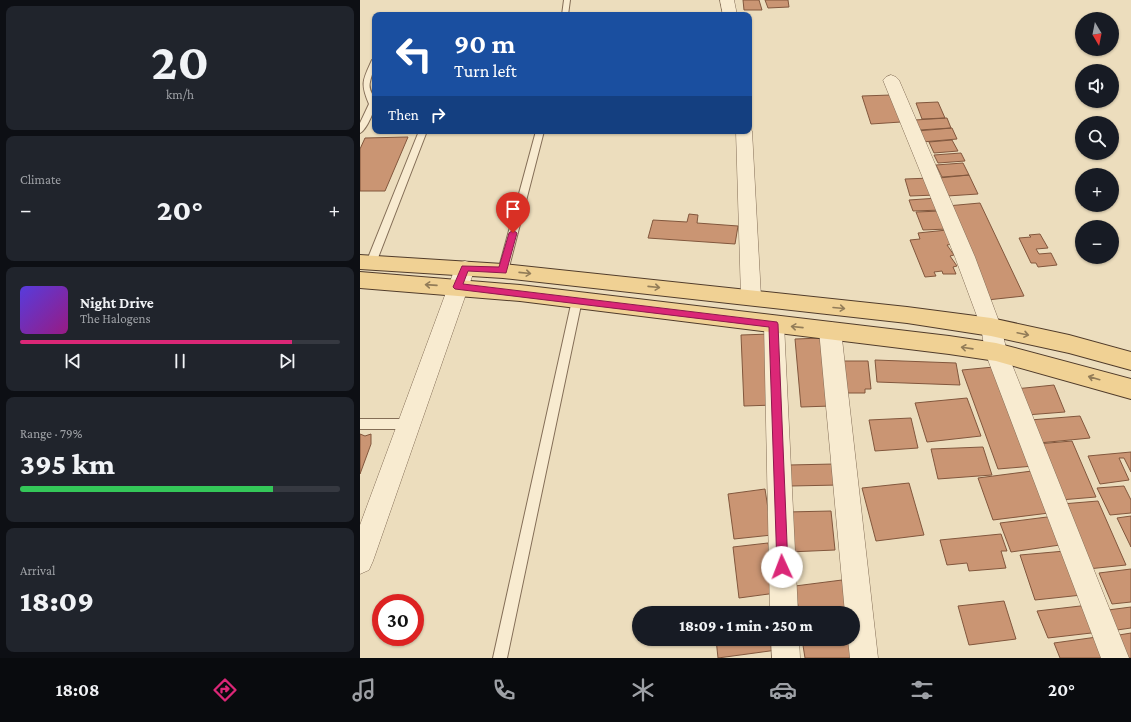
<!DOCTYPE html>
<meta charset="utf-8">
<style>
body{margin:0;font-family:"Crimson Pro",serif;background:#20242c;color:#f1f3f6;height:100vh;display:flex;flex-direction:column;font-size:15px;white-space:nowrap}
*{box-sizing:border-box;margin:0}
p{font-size:13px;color:#9ea1a6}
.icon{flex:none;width:22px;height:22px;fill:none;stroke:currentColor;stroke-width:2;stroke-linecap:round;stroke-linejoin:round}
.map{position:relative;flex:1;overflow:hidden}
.drawer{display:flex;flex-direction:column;gap:6px;padding:6px;background:#0d0f14;width:360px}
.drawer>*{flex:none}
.hud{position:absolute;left:12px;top:12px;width:380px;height:122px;border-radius:8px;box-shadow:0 1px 3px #0004;background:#1a4fa0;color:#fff;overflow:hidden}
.needle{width:26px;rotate:170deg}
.buttons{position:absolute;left:715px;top:12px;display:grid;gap:8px}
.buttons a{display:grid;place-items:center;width:44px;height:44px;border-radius:50%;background:#171b24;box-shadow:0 1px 3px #0004;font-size:20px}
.speed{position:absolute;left:12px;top:594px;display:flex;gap:8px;font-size:20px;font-weight:700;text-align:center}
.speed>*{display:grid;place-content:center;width:52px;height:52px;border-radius:50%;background:#171b24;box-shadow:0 1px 3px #0004;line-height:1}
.speed .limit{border:6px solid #d22;background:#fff;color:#111}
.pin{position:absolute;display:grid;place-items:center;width:34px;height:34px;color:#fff;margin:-41px -17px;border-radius:50% 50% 50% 0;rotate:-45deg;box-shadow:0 0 4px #0007}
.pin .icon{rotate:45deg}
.me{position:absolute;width:44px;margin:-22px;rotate:358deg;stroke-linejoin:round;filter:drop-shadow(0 0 3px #0008)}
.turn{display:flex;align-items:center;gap:14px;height:84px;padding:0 16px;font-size:18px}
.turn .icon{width:52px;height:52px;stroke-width:2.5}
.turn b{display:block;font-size:28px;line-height:34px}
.then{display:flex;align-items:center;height:38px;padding:0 16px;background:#0003;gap:8px;font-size:15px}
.big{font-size:30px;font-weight:800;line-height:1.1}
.drawer .widget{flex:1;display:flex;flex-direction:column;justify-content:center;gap:6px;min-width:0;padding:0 14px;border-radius:8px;background:#20242c}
.drawer .dial{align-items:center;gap:0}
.dial b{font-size:52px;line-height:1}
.song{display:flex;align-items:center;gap:12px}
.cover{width:48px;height:48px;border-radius:6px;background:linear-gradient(135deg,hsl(250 70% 55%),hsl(310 70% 35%))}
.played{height:4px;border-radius:2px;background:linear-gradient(90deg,#db2777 85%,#363941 85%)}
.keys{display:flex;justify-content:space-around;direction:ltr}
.heat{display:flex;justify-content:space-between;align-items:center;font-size:22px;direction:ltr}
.charge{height:6px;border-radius:3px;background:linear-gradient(90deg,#34c759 79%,#363941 0)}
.trip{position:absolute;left:272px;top:606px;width:228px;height:40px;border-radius:20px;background:#171b24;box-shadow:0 1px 3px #0004;font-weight:800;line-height:40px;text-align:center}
.tabs{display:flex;height:64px;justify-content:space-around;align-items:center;background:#090b0e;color:#9ea1a6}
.tabs .icon{width:28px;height:28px}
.tabs .current{color:#db2777}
.tabs b{font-size:18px;color:#f1f3f6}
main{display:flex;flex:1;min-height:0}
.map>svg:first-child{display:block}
.building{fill:#ca9573;stroke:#82573d}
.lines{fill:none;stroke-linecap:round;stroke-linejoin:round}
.service-casing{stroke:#846e57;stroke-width:2}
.minor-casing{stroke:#846e57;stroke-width:1}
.primary-casing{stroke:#513c2b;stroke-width:2}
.service{fill:#f8ebd0;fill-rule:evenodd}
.minor{fill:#f8ebd0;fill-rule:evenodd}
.primary{fill:#f0d194;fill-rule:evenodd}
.oneway{stroke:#927c58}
.route{fill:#db2777;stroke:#8e194d}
</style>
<main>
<section class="drawer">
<div class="widget dial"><b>20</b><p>km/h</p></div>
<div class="widget"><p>Climate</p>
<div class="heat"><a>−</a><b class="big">20°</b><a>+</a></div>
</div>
<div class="widget">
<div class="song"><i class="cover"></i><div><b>Night Drive</b><p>The Halogens</p></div></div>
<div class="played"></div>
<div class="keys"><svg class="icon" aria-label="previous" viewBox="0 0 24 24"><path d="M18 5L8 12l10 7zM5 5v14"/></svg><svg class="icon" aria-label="pause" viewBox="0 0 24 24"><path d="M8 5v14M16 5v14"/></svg><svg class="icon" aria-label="next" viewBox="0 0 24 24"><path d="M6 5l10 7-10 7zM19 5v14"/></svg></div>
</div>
<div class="widget"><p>Range · 79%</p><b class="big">395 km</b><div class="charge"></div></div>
<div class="widget"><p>Arrival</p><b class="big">18:09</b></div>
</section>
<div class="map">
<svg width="771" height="658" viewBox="0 0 771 658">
<rect width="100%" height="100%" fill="#ecddbd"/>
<!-- building -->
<path class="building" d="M383,0h16l3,10h-18z
M405,0h23l1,7 -21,1z
M531,95l10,27 -30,2 -9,-28z
M578,102l7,16 -23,1 -6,-16z
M587,118l4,10 -32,2 -4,-10z
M592,128l5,11 -35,3 -5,-11z
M48,137l-23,54h-25v-42l5,-11z
M592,140l6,11 -24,2 -5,-11z
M601,153l4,8 -27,2 -4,-8z
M603,163l6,12 -27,2 -6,-12z
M609,175l9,19 -31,2 -8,-18z
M571,178l5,17 -26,1 -5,-17z
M578,198l4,12 -29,1 -4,-11z
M620,203l44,93 -37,4 -40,-94z
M581,211l7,18 -25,1 -7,-18z
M329,214l9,1 -1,8 41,3 -3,18 -87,-6 5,-18 34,2z
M587,230l6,14 -6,1 7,10 -4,1 7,10 -4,1 3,7h-13l-1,-3 -8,1 2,4 -11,1 -15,-37 10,-1 -2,-6z
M680,234l8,14 -12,1 3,5 12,-1 6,12 -19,2 -2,-4h-5l-12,-25 12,-1 -2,-2z
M410,334l5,71 -31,1 -3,-71z
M462,338l9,68 -30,1 -6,-68z
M515,360l81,3 4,22 -83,-3z
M480,361h28l3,28h-6v4h-22z
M634,367l40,99 -36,3 -36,-99z
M694,385l11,27 -39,3 -11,-26z
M607,398l14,38 -54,6 -12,-39z
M720,416l10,22 -51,5 -9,-23z
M551,418l7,30 -43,3 -6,-31z
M0,434l5,2 6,-2v10l-11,30z
M712,441l24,56 -36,3 -23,-56z
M623,447l9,28 -54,4 -7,-30z
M771,452v20l-7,-14h-5l10,22 -29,4 -12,-28z
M474,464l5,21 -48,1 -2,-21z
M672,471l17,42 -56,7 -15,-42z
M549,483l15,52 -48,6 -14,-53z
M764,486l7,14v13l-21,2 -13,-27z
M405,489l7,46 -38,4 -6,-45z
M738,501l28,64 -38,4 -26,-65z
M471,511l4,39 -46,2 -2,-40z
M695,516l12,28 -56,8 -11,-29z
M771,516v31l-14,-29z
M641,534l6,17h-6l5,17 -37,3 -2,-8 -20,2 -7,-25z
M408,543l8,50 -37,5 -6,-51z
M705,551l17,44 -47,5 -15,-45z
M771,569v33l-19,2 -13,-31z
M482,580l7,33h-50l-4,-27z
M644,601l12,38 -47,6 -11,-39z
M729,605l11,27 -52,6 -11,-27z
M771,607v21l-14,2 -9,-20z
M771,633v25h-3l-9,-23z
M737,637l9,21h-46l-6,-15z
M356,639h60l1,11 -59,8z
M442,639h47l4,19h-48z"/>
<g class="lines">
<!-- service casing -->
<g class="service-casing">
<path id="service" d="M204,0h6l-2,15h-6z
M15,58c0,11 -3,15 -5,24 -2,8 3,12 5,18 2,7 -9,31 -15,33v-10l9,-19c-9,-21 -6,-24 3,-44z
M59,131h8l-51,132 -2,2h-6l-2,-2z
M176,131h8l-36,140 -5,3 -5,-3z
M217,296l3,1 2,3 -75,358h-14l79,-358 2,-3z
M0,419h49l4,2 2,3 -2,3 -4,2h-49z"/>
</g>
<!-- minor casing -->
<g class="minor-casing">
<path id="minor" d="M360,0h14l3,15h-14z
M531,75l5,2 3,3 76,177 26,70 6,25 122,306h-28l-116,-306 -4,-25 -26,-70 -72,-177 3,-3z
M389,127l3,4 9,166 -3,5 -7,3 -7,-3 -3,-5 -5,-166h13z
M105,261l7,2 3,5 -102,293 -4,9 -9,4v-49l95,-257 3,-5z
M414,316l7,2 3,6 14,289h-28l-6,-289 3,-6z
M470,322l7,2 4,6 37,328h-28l-2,-19h5v-26h-8l-26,-283 4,-6z
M411,639h28l1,19h-28z"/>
</g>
<!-- primary casing -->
<g class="primary-casing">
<path id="primary" d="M0,255l143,9 404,43 84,11 78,17 62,17v18l-62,-17 -78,-17 -84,-13 -404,-45 -143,-9z
M0,272l160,13 429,51 47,7 135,36v20l-135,-38 -47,-7 -429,-53 -160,-13z"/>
</g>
<!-- service -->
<use href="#service" class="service"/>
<!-- minor -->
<use href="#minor" class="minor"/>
<!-- primary -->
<use href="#primary" class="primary"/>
</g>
<!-- one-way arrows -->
<defs><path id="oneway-shaft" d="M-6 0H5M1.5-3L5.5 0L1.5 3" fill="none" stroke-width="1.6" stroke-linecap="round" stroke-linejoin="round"/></defs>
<g class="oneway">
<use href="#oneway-shaft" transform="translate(165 273) rotate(6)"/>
<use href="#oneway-shaft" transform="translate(71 285) rotate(-176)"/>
<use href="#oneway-shaft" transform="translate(294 287) rotate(6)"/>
<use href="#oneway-shaft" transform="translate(479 308) rotate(5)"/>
<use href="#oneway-shaft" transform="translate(437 327) rotate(-174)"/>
<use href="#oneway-shaft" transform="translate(663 334) rotate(12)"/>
<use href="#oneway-shaft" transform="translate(607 348) rotate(-172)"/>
<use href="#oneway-shaft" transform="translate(734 378) rotate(-164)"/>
</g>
<!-- route -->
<path class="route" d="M153,230l4,3 -11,40 -38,-2 -5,13 314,38 1,2 10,243 -1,4 -5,2 -4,-2 -1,-4 -8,-240 -314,-38 -2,-2 9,-21 37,1 10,-34z"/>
</svg>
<div class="buttons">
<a><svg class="needle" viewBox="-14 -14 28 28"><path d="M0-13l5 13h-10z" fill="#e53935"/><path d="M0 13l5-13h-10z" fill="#9ea1a6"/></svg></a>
<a><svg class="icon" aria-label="sound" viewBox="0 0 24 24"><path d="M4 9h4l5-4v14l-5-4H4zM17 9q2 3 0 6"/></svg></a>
<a><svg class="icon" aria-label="search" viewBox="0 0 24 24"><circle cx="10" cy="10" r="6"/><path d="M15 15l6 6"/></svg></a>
<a>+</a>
<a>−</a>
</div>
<div class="speed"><div class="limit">30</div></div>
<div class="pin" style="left:153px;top:233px;background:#d93025"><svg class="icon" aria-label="arrive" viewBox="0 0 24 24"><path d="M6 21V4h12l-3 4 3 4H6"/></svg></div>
<svg class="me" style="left:422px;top:567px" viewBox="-20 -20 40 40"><circle r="19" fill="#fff"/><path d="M0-13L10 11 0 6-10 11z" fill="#db2777"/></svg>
<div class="trip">18:09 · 1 min · 250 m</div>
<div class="hud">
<div class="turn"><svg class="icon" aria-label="left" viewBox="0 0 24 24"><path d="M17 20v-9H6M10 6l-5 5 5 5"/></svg><div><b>90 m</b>Turn left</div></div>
<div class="then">Then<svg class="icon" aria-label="right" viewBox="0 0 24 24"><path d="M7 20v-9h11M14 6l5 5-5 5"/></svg></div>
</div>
</div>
</main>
<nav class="tabs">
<b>18:08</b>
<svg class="icon current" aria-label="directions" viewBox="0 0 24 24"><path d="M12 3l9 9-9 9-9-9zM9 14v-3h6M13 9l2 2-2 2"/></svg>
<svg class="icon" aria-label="music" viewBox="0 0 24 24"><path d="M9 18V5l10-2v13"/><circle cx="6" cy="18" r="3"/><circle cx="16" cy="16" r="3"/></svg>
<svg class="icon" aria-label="phone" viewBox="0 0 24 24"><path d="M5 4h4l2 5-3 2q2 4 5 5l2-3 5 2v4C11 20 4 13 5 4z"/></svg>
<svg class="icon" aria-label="climate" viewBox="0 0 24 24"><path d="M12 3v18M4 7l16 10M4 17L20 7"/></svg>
<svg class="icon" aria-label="car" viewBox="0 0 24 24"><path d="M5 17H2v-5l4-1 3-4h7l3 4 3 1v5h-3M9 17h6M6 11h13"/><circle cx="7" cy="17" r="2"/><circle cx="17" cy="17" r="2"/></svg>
<svg class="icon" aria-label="filters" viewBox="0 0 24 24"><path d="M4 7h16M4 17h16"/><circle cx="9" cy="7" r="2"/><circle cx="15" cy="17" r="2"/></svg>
<b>20°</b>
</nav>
